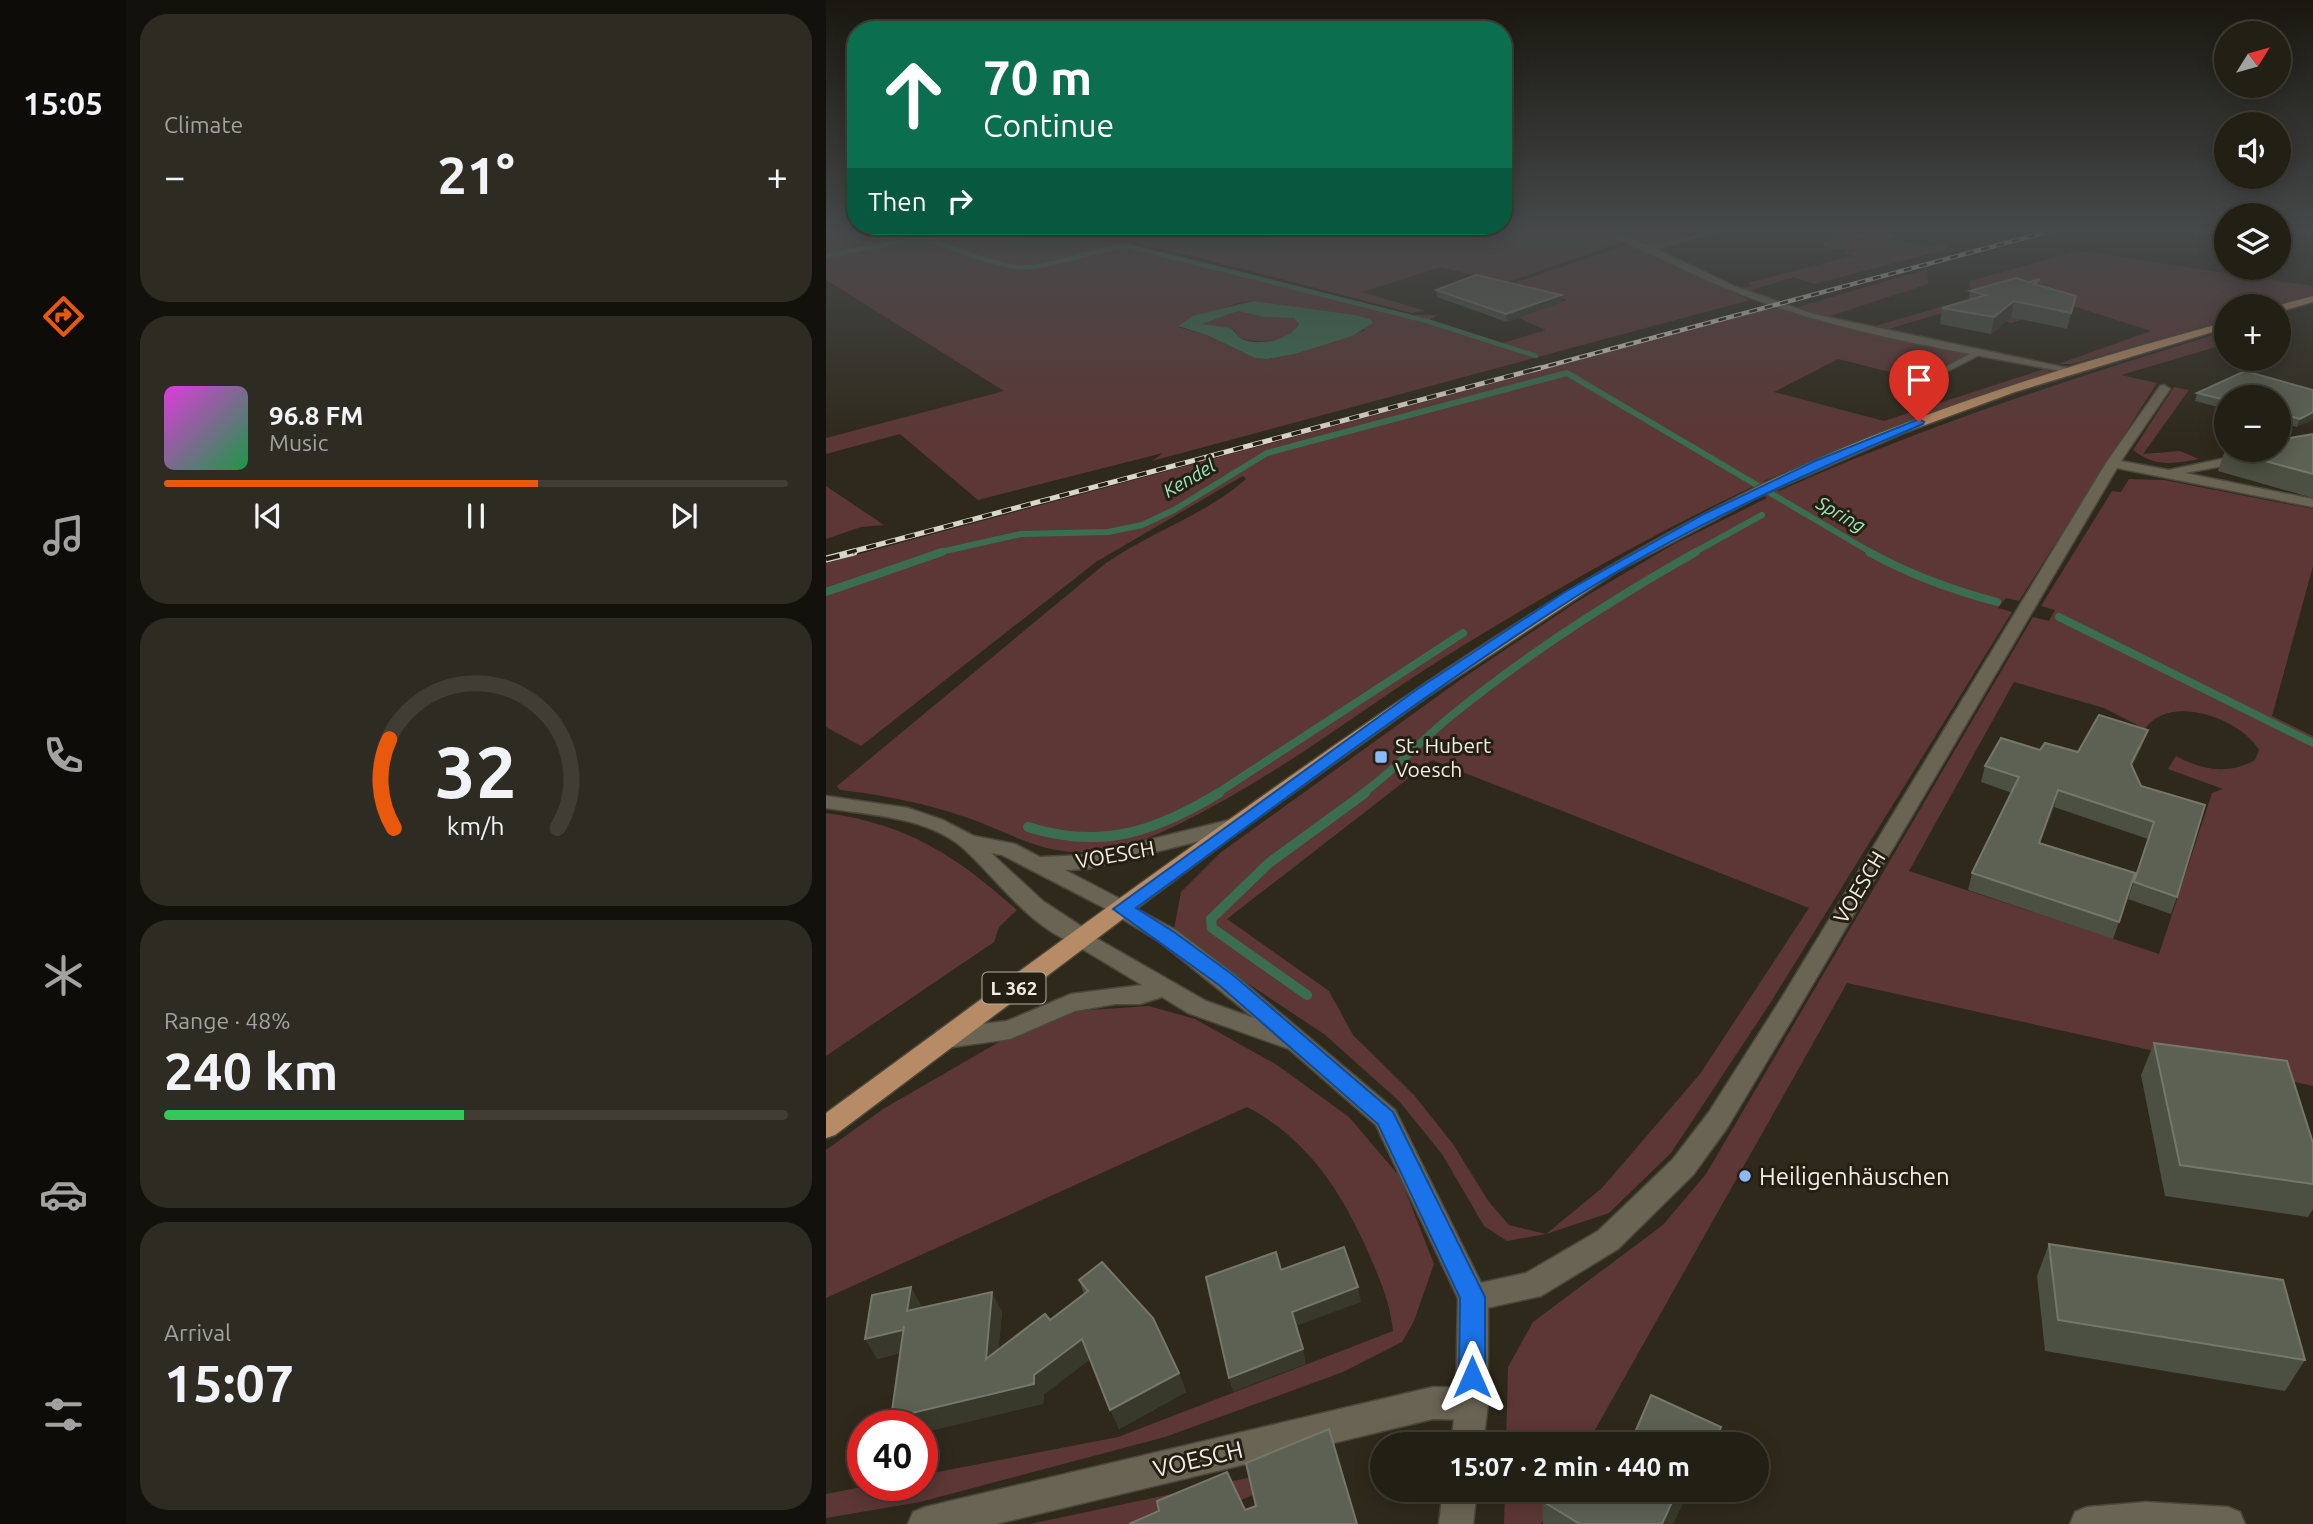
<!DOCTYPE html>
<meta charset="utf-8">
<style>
body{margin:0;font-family:Ubuntu,sans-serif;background:#2e2c22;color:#f1f3f6;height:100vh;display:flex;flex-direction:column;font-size:26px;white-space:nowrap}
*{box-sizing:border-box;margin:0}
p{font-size:23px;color:#a2a2a0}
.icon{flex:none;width:38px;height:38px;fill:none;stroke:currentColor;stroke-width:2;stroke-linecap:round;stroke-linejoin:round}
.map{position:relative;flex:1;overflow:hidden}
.drawer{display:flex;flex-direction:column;gap:14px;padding:14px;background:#13110b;width:700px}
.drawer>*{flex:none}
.top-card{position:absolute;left:21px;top:21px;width:665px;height:214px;border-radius:28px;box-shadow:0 4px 18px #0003,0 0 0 2px #3f3d34;background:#0b6e4f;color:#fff;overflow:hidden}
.needle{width:46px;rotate:53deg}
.tools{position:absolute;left:1388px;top:21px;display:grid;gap:14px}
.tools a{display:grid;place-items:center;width:77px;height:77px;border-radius:50%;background:#221f14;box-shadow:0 4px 18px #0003,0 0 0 2px #3f3d34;font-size:35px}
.speed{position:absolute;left:21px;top:1410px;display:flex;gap:14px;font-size:35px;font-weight:700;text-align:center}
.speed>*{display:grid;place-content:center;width:91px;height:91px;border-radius:50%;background:#221f14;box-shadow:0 4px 18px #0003,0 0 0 2px #3f3d34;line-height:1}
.speed .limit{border:10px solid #d22;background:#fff;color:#111}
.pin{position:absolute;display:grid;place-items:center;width:60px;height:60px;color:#fff;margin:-72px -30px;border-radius:50% 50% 50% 0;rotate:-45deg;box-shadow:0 0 7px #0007}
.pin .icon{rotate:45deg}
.me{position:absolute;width:77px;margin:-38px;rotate:0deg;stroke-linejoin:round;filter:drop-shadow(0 0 5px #0008)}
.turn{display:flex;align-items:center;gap:24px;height:147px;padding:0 21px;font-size:32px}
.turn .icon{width:91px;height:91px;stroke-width:2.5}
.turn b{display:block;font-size:49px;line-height:60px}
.then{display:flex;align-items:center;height:66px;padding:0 21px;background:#0003;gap:14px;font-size:26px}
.big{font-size:52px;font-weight:600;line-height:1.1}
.drawer .widget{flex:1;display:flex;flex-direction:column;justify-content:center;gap:10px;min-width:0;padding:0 24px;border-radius:28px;background:#2e2c22}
.drawer .dial{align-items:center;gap:0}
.dial svg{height:182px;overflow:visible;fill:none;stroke:#3f3d34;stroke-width:7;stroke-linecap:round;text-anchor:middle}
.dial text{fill:#f1f3f6;stroke:none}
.song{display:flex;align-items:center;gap:21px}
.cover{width:84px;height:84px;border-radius:10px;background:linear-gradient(135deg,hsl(300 70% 55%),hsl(140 70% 35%))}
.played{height:7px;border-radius:4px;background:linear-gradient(90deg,#ea580c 60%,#3f3d34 60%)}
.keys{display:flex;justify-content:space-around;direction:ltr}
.heat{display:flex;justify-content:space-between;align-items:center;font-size:38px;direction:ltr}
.charge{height:10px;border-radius:5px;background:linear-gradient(90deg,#34c759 48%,#3f3d34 0)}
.trip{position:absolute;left:544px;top:1432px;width:399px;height:70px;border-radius:35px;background:#221f14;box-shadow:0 4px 18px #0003,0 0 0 2px #3f3d34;font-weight:600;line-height:70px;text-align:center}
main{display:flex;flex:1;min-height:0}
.tab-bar{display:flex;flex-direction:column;width:126px;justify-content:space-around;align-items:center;background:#0e0c08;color:#a2a2a0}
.tab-bar .icon{width:49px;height:49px}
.tab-bar .current{color:#ea580c}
.tab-bar b{font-size:32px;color:#f1f3f6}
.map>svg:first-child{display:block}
.green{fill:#5c3735;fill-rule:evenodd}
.water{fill:#3b6e50;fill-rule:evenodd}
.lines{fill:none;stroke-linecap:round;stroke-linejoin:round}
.stream-far3{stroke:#3b6e50;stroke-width:4.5}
.stream-far2{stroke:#3b6e50;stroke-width:6}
.stream-far1{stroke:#3b6e50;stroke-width:8}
.stream{stroke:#3b6e50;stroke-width:10}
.service-casing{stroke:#4a473b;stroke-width:3}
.minor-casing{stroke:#4a473b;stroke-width:3}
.tertiary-casing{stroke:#4a473b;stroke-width:3}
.primary-casing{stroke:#4a473b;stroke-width:3}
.service{fill:#6a6454;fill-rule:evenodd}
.minor{fill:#6a6454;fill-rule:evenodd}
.tertiary{fill:#6a6454;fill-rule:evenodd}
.primary{fill:#b78b65;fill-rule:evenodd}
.rail-far2-casing{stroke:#d8d5cb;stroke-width:4.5}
.rail-far1-casing{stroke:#d8d5cb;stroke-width:5}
.rail-casing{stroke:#d8d5cb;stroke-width:7}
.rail-far2{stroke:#241f12;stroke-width:2.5;stroke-dasharray:8;stroke-linecap:butt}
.rail-far1{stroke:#241f12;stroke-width:3.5;stroke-dasharray:10;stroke-linecap:butt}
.rail{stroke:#241f12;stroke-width:4.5;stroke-dasharray:14;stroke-linecap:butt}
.wall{fill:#4b5042}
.shaded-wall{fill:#38392b}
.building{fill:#5d6154;stroke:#74776a;stroke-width:2}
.route{fill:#1a73e8;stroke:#114b97;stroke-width:2}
.poi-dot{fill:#8abafc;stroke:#241f12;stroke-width:2.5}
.labels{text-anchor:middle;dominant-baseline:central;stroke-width:6;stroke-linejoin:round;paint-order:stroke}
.far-water-label{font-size:19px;font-style:italic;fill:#9beaba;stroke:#241f12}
.shield{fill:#241f12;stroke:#b3afa5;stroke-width:2}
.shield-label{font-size:19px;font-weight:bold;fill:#f0ede4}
.poi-label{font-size:21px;fill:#f0ede4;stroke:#241f12;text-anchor:start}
.street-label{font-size:21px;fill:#f0ede4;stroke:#241f12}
.near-poi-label{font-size:24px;fill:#f0ede4;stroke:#241f12;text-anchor:start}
.near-street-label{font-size:24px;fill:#f0ede4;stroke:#241f12}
</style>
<main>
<nav class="tab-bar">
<b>15:05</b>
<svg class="icon current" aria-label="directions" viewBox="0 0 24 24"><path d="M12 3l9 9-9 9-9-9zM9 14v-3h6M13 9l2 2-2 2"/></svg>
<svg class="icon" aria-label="music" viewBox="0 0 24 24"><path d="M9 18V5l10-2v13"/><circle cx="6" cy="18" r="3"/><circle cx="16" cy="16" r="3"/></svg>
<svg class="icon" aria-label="phone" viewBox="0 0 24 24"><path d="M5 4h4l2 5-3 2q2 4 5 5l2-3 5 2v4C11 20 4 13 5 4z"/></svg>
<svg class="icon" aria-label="climate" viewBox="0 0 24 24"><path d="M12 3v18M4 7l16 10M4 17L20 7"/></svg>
<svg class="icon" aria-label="car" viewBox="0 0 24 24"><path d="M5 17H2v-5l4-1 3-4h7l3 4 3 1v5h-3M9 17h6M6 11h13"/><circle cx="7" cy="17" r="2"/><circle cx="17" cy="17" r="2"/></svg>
<svg class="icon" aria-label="filters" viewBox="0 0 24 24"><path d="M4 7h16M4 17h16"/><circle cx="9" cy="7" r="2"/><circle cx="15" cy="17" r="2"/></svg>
</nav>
<section class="drawer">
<div class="widget"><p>Climate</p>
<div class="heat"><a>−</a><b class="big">21°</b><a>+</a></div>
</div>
<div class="widget">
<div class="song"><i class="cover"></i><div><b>96.8 FM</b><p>Music</p></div></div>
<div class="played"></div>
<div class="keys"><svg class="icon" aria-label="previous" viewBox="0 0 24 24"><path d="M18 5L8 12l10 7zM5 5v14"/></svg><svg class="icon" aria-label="pause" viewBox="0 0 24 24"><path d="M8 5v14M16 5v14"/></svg><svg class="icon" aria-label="next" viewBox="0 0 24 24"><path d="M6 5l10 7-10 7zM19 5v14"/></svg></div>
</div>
<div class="widget dial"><svg viewBox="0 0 100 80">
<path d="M14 69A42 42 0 1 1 86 69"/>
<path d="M14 69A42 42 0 0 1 12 30" stroke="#ea580c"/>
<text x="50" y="56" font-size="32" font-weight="700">32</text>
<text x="50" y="72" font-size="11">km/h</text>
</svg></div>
<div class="widget"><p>Range · 48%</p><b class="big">240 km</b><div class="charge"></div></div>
<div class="widget"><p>Arrival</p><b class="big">15:07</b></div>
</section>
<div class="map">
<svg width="1487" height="1524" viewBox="0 0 1487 1524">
<rect width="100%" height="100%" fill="#2e291b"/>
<!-- green -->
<path class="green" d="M0,229h364l24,7 31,-7h353l26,12 -119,42 -64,-16 -79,25 63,19 -14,2 -214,-56 -58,-13h-29l31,3 50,12 220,56h27l-9,5 73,23 44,-13 -30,-13 51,-17 -56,-16 116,-39 123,55 -598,161 11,-8 -185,47 -78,-66 -74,20v-16l178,-47 -178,-111zM427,301l101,14 11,15 -70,24 -28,5 -12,-1 -48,-23 -29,-8 59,-24z
M790,229h101l-66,16z
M1032,233l78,14 2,-4 11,3 -5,4 -130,34 -20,-7 -45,14 -7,-3 10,-2 -5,-3 106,-27 -9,-3 6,-3h-14l-21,-6z
M1252,251l235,35v9l-40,11h-47v14l-154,44h-14l93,-33 -81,-26 -59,18 -49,-16 -77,23 -13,-3 99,-29 -1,-17z
M1101,269l1,15 -101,33 -32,-9z
M946,308l202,46 -56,25 -80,-20 -64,33 110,29 163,-53 3,5 -148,50 -138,58 15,10c148,-66 293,-113 447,-160v13l-105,31 36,8 -138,218 -13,-3 -8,10 14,4 -243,393 -98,148 -62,60 -63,21 -39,7 -23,-15 -42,-72 -43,-53 -75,-67 -125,-83 -25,-22 7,-37 39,-39 240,-173 121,-81 93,-55 93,-46 -15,-11c-101,48 -198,103 -293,161 -78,48 -151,105 -231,150 -49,27 -96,54 -153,54 -40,-1 -73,-23 -110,-35 -41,-14 -82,-22 -125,-27l-3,-4 269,-223c45,-31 99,-48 140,-84l-3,-3 -147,86 -235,184 -35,-19v-164zM606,760l377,148 -109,166 -98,114 -56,46 -37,-9 -20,-23 -36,-58 -39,-49 -61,-60 -24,-44 -102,-72z
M412,311l26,6 30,1 5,6c-11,19 -42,21 -60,13l-5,-7 -32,-6z
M1348,387l15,3 -46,64 37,-3 19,8c-25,5 -45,8 -66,-9z
M1303,479l35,1 149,29v57l-41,150 41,20v350l-466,-103 -260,461h-81l2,-77 25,-45 130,-97 43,-51 327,-557 16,4 6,-11 -14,-4 71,-115 9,1zM1188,682l90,26 41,21c24,-36 95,-11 114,21l-4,10c-26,15 -54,10 -79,-4l-8,13 55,20 -11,4 -53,161 -250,-83z
M0,486l58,39 -23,2 -35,12z
M0,813c82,11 130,43 191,97l-18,17 -5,15 -168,114z
M323,1006l46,13 82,46 72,52 51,60 34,87 -20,57 -12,21 -59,30 -178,65 -245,65 -94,16v-24l41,-8h55v-11l196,-38 275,-106c-3,-29 -13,-51 -24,-77 -27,-62 -61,-115 -122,-147l-421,191v-148l57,-41 142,-82 51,-16z
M511,1459l-133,57 -34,8h-140z
M679,1489h56l-20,35h-37z"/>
<!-- water -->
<path class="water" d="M427,301l102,14 15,4 3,4 -21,13 -57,18 -28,5 -12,-1 -48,-23 -29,-9 15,-10zM412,311l26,6 30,1 5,6c-9,16 -40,23 -57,15 -5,-3 -7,-8 -12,-11l-28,-4z"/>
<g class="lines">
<!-- stream-far3 -->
<path class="stream-far3" d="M76,229c32,11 99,42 130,38 33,-4 63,-18 96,-21l299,75 109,35
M0,256l98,-19"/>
<!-- stream-far2 -->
<path class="stream-far2" d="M110,553l85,-19 87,-2 34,-7 32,-15 93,-57 300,-80 305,180
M867,553l69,-38"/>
<!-- stream-far1 -->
<path class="stream-far1" d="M1043,552c41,23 83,38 128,50
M0,592l116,-40
M1233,617l254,126
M390,794l247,-161
M536,794c32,-23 58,-53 89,-78 76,-62 160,-116 245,-164"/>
<!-- stream -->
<path class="stream" d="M202,827c73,23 127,5 191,-34
M481,995l-95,-67 -1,-9 58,-56 96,-70"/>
<!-- service casing -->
<g class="service-casing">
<path id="service" d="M1152,350l7,2 -62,32 -7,-2z"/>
</g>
<!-- minor casing -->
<g class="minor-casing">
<path id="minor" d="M778,229c17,-1 31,16 47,16 26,-2 50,-16 77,-16l-72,20 78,37 79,28 264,56 -6,3c-144,-28 -267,-43 -401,-110 -21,-10 -48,-20 -66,-34z
M1032,229h14l21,6 -4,3z
M1338,385l6,4 -49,72 48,9 76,-16 7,4 -2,3 -65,12 128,26v8l-196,-39 -320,543 -70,117 -34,47 -75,74 -77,47 -68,15 -11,-4 -4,-10 4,-10 64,-14 72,-42 75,-72 36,-47 72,-113 325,-536 54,-77z
M0,796l82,12 35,12 31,16 41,8 25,13 47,-2 146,-36 10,7 -3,5 -153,38 -22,1 65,34 3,5 -3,5 -8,3 -120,-62 -11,-2 52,48 47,31 3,6 -3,6 -8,2c-49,-14 -83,-65 -119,-98 -35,-31 -93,-33 -137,-40z
M607,1387l39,1 11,5 5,11 -5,11 -11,5 -39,-1 -437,105h-88l5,-12 12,-5z
M1320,1502l82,5 12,5 5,12h-175l5,-12 12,-5z"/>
</g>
<!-- tertiary casing -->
<g class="tertiary-casing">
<path id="tertiary" d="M296,901l54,29 58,44 161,136 93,187v107l-5,40h-32l5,-40 2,-106 -82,-173 -87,-76 -101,-36 -26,-16 -22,7h-24l-41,7 -65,28 -64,9 -9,-3 -3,-7 3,-7 9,-3 61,-7 64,-27 71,-9 -68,-41 -3,-6 3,-6 8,-2 124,71 48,17 -94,-76 -46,-28 -3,-5 3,-5z
M617,1489h34l-4,35h-34z"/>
</g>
<!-- primary casing -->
<g class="primary-casing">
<path id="primary" d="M1487,296v6l-31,9 -4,1 -2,-6z
M1400,322v6l-211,64 -109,40 -150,66 -138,73 -191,126 -187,134 -405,304 -9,3v-25c160,-117 319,-235 482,-349 140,-98 282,-194 435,-270 153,-77 319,-127 483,-172z"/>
</g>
<!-- service -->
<use href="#service" class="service"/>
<!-- minor -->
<use href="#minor" class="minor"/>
<!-- tertiary -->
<use href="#tertiary" class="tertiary"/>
<!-- primary -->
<use href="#primary" class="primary"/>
<!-- rail-far2 casing -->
<g class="rail-far2-casing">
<path id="rail-far2" d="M707,370l525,-141"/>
</g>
<!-- rail-far1 casing -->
<g class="rail-far1-casing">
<path id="rail-far1" d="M21,553l693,-185"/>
</g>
<!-- rail casing -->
<g class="rail-casing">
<path id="rail" d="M0,559l28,-7"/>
</g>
<!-- rail-far2 -->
<use href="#rail-far2" class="rail-far2"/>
<!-- rail-far1 -->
<use href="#rail-far1" class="rail-far1"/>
<!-- rail -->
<use href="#rail" class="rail"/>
</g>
<!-- wall -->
<path class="wall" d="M1214,279l-1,6 37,11 -9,33 -56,-12 -20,17 -51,-10 2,-16 26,-8 2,-9 59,-9z
M610,290l125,13 -54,19 -70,-25z
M1487,390l-16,37 -19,-5v-25h-52v12l-31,-8 2,-8z
M1487,434v64l-95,-27 7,-21z
M1316,746l-10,21 9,19 64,19 -28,92 -6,17 -43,-15 20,-60 -94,-32 -14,36 79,79 -6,17 -145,-49 4,-17 40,-80 -31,-11 4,-16 55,-16 38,2z
M1328,1043l159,100v66l-5,8 -143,-21 -24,-121z
M1223,1244l256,116 -20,31 -240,-40 -8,-75z
M253,1280l100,93 7,19 -67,37 -29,-70 -46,35 -1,10 -143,-51 -23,6 45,-52 80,5 -4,37 52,-29 34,-26z
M723,1489h156l-3,9 -14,-6 -15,32h-130l-1,-23z"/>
<!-- shaded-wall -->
<path class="shaded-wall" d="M735,295v8l-54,19 -1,-8z
M1188,301l-3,16 -20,17 3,-17z
M1487,412v8l-16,7 3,-8z
M1322,730l-6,16 -16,34 5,-16z
M1232,790l-4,17 -20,53 5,-17z
M85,1287l11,20 -15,4z
M532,1287l3,15 -65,24 -4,-14z
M166,1292l10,20 -6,67 -10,-20z
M77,1330l12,20 -38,9 -12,-20z
M256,1339l8,20 -46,35 -1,10 -121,29v-7h-26l-5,-8 143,-43z
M477,1349l3,15 -73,28 -4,-14z
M353,1373l7,19 -67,37 -9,-19z
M895,1427l-2,17h-4z
M852,1489h10v3l-15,32h-11z"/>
<!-- building -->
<path class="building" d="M650,275l85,20 -55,19 -70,-24z
M1190,278l13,4 11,-3 -6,5 42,12 -5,17 -57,-12 -20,16 -52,-9 44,-13 -16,-4z
M1419,371l68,19v22l-13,7 -22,-6v-16h-52v3l-29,-7z
M1487,434v40l-88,-24h53v-10z
M1273,715l49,15 -17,34 10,22 64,19 -28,92 -43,-15 20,-60 -96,-32 -19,53 96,30 -16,49 -147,-49 47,-96 -34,-11 16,-28 39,12 5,-7 33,9z
M1328,1043l133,18 26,82v41l-133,-19z
M1223,1244l234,36 22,80 -247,-40z
M518,1247l14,40 -66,25 11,37 -74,29 -23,-101 70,-25 5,18z
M276,1262l51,56 26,55 -69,37 -28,-71 -48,36v9l-143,34 13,-92 -1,4 -38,9 7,-44 39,-8 -4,24 85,-19 -6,67 59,-45 5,6 38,-29 -9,-11z
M825,1395l70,32 -6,17h-85z
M503,1429l28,95h-228l30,-13 -2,-10 70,-29 18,38 11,-4 -10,-43z
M755,1432l20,12h-27z
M723,1489h129l-16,35h-82l-38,-23z"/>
<!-- sky -->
<linearGradient id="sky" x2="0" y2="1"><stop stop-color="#19170f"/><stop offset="0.52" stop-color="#46494a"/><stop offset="1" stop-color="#46494a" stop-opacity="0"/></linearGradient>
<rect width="1487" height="442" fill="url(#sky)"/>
<!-- route -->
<path class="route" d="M1093,419l5,3 -1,2c-121,51 -240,105 -351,175 -150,96 -292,204 -436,309l38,24 59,43 160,137 92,185v80l-4,9 -9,4 -9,-4 -4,-9 1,-79 -82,-174 -159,-139 -106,-76 303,-219 149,-98 139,-78 111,-53z"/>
<!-- markers -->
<g class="poi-dot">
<rect x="548" y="750" width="14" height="14" rx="3.5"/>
<circle cx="919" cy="1176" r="7"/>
</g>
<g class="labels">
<!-- far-water labels -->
<g class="far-water-label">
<text transform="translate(363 478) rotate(-30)">Kendel</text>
<text transform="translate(1015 514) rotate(30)">Spring</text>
</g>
<!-- shield labels -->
<rect class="shield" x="156.5" y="972.5" width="63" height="31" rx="5"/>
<g class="shield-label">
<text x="188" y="988">L 362</text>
</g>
<!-- poi labels -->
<g class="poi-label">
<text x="569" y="745">St. Hubert<tspan x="569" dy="24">Voesch</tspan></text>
</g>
<!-- street labels -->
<g class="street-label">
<text transform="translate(289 854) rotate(-10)">VOESCH</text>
<text transform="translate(1033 887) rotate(-59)">VOESCH</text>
</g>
<!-- near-poi labels -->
<g class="near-poi-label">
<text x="933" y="1176">Heiligenhäuschen</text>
</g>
<!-- near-street labels -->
<g class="near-street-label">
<text transform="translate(372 1459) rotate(-13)">VOESCH</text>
</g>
</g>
</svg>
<div class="tools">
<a><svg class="needle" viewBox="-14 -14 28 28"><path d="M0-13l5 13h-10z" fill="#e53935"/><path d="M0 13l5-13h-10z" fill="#a2a2a0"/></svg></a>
<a><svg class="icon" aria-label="sound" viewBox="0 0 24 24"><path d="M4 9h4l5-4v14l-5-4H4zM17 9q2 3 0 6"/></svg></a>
<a><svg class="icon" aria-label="layers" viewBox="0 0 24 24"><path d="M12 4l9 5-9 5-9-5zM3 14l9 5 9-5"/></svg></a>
<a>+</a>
<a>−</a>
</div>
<div class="speed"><div class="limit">40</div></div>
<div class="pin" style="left:1093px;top:422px;background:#d93025"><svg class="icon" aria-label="arrive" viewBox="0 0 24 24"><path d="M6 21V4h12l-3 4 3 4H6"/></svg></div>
<svg class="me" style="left:646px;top:1377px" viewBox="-20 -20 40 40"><path d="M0-17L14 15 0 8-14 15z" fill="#1a73e8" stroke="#fff" stroke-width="4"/></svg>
<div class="trip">15:07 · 2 min · 440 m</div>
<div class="top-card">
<div class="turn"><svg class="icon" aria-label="ahead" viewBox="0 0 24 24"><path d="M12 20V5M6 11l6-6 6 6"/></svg><div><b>70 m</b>Continue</div></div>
<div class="then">Then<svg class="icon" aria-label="right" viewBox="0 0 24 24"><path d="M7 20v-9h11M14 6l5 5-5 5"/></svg></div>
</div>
</div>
</main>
